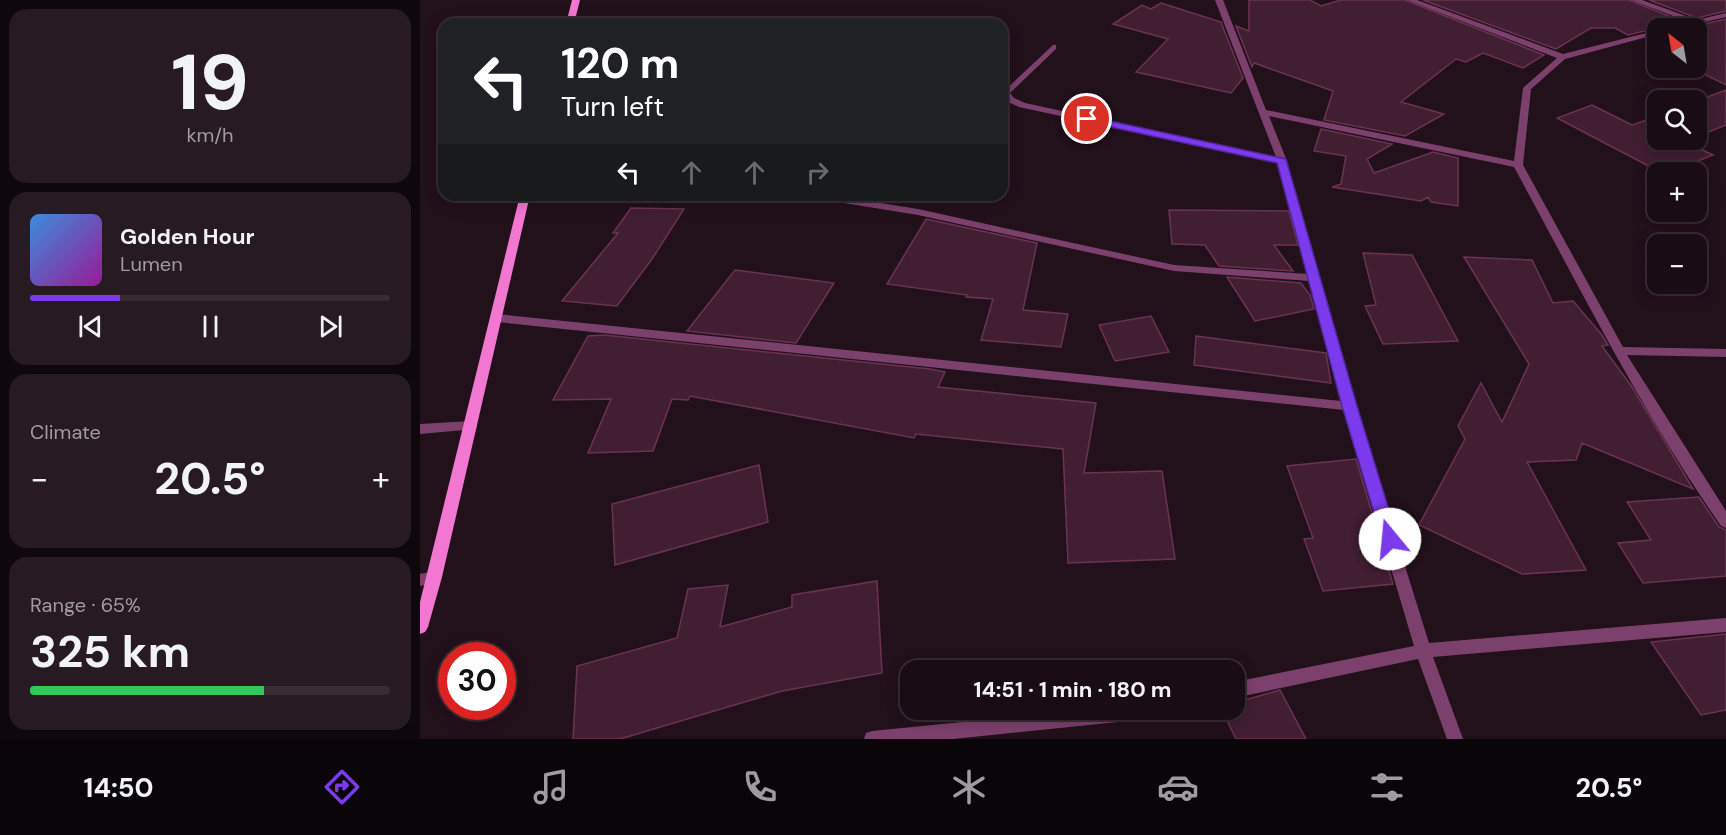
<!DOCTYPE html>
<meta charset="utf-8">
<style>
body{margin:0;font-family:"DM Sans",sans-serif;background:#271a22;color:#f1f3f6;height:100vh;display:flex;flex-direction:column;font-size:22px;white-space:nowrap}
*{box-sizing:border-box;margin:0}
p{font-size:20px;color:#9f9ba0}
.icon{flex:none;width:33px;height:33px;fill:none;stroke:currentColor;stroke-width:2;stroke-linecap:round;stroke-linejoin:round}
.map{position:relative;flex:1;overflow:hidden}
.panel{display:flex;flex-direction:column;gap:9px;padding:9px;background:#0e070b;width:420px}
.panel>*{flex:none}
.banner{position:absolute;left:18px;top:18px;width:570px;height:183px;border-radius:18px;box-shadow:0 3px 15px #0003,0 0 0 2px #382c34;background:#202124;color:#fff;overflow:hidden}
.needle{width:39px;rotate:329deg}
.fabs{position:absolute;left:1227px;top:18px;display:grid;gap:12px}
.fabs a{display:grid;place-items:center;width:60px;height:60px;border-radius:12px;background:#1a0c14;box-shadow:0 3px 15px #0003,0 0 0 2px #382c34;font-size:30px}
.speed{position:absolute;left:18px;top:642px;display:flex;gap:12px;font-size:30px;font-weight:700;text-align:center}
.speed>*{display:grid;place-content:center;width:78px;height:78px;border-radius:50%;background:#1a0c14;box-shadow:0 3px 15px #0003,0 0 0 2px #382c34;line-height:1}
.speed .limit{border:9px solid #d22;background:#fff;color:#111}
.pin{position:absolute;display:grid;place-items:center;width:51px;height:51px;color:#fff;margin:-26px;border:3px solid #fff;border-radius:50%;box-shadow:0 2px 6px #0007}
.me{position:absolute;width:66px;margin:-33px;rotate:343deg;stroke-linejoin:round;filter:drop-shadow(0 0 4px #0008)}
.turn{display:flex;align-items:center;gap:21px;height:126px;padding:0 24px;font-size:27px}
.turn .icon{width:78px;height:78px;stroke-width:2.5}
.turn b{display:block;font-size:42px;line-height:51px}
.lanes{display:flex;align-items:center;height:57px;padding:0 24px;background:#0003;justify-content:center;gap:30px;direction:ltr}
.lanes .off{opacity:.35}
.big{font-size:45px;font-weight:700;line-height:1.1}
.panel .tile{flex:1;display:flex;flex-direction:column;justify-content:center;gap:9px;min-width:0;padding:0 21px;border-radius:18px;background:#271a22}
.panel .dial{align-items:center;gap:0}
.dial b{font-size:78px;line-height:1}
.song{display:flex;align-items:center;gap:18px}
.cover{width:72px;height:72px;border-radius:9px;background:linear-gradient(135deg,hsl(210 70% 55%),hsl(300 70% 35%))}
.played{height:6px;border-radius:3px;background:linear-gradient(90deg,#7c3aed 25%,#382c34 25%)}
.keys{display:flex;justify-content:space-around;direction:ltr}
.heat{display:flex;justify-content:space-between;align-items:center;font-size:33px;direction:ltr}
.charge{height:9px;border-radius:4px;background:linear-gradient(90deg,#34c759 65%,#382c34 0)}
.trip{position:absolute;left:480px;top:660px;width:345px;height:60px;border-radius:18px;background:#1a0c14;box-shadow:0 3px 15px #0003,0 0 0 2px #382c34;font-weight:700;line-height:60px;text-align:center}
.tabs{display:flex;height:96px;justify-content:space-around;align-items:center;background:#0a0508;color:#9f9ba0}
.tabs .icon{width:42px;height:42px}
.tabs .on{color:#7c3aed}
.tabs b{font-size:27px;color:#f1f3f6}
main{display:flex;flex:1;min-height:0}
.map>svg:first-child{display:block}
.building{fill:#411e32;stroke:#6b3352;stroke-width:1.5}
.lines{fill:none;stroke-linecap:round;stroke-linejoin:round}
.street{fill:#7c406c;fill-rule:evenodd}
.secondary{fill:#f177d1;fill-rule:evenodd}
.route{fill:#7c3aed;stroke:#51269a;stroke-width:1.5}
</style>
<main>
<section class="panel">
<div class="tile dial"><b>19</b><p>km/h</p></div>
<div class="tile">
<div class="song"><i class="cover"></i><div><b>Golden Hour</b><p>Lumen</p></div></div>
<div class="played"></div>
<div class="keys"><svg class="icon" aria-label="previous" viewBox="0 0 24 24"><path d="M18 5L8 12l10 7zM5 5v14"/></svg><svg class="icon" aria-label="pause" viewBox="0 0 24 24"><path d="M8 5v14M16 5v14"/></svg><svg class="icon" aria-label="next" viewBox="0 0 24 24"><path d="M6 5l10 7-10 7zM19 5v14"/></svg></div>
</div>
<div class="tile"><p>Climate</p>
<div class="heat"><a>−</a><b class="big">20.5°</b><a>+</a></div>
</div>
<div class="tile"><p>Range · 65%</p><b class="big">325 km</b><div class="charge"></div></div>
</section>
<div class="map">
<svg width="1306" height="739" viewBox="0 0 1306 739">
<rect width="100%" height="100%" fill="#22101b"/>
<!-- building -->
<path class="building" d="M829,0h61l11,6 20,-6h64l139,55 -21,13 -40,-15 -17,9 -10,-3 -55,43 43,12 -39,22 -81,-16 9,-29 -79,-28 -2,4 -16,-41 13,5z
M1003,0h206l52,21 -13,3 -2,4h-9l-29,7 -13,-7h-24l-35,21z
M1229,0h77v11l-29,7z
M741,3l60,19 22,56 -12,15 -95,-21 32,-33 -55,-15 29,-19 9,4z
M1306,19v66l-34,-17h4v-40h-10z
M1306,90v35l-30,12v-36z
M1172,105l40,20 26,-9v24h33l-5,2 27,13 -43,17h-10l-103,-54z
M901,129l71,15 -25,15 7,14 59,-21 25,6v48l-27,-4 -3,-5 -7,4 -89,-14 9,-3 5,-28 -32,-5z
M211,208l53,1 -32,50 -35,47 -55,-5 56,-68h-5z
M749,210l120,1 9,34h-24l19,26 -74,-5 -14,-21 -33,-1z
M506,219l111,24 -14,67 45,4 -7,33 -80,-7 12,-41 -27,-2 1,-2 -80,-11z
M943,253l49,2 46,86 -75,3 -18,-38 11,-1z
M1044,257l68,3 21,43 20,-2 29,34 6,10 -6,1 30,41 61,102 -111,-46 -6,17 -49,2 59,108 -64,4 -103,-49 46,-86 -7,-13 23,-43 21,39 27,-58z
M315,270l99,13 -38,60 -109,-12z
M807,277l74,6 9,12 4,14 -59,12z
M731,316l18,36 -54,9 -16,-36z
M184,335l326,34 15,3 -7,15 158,16 -12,70 78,-2 13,88 -107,4 -5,-114 -147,-15 -2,4 -224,-42 -2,4 -16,-1 -19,52 -65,2 23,-54 -58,1 35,-64z
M776,336l130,17 5,30 -137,-18z
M936,459l37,125 -70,7 -19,-52 9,-1 -26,-72z
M339,465l9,57 -153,43 -3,-61z
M1279,497l20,30 7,3v46l-83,7 -25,-40 33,-3 -24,-38z
M457,581l5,92 -100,18 -162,48h-47l4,-73 100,-28 11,-49 40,-4 -8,42 72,-20v-12z
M1306,634v76l-25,5 -50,-73z
M860,690l26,49h-70l-14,-29h12v-7z"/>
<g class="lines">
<!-- street -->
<path class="street" d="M795,0h8l43,110 248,51 9,-73 34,-30 -150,-58h10l146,54 95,-24v4l-93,25 -34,30 -8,76 100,182 103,2v8l-99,-2 99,156v17l-5,-2c-79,-113 -141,-238 -207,-359l-245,-51 18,45 68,245 74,237 297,-25v14l-293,25 30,82h-16l-29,-80 -184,39v-16l180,-36 -70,-236 -847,-88 -6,-4 6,-4 844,87 -32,-120 -135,-10 -256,-56 -105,-17 -5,-3h23l87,14 256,56 134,9 -30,-111 -259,-56 -11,-5 -6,-9 51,-48h3v4l-46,44 4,5 11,5 251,54z
M1211,0h11l55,20 29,-7v4l-48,11h-10v-2l21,-4z
M51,421l5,2 1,3 -1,3 -56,5v-10z
M15,571l5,2 2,4 -2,4 -20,5v-12z
M663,710h65l-2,6 -28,6 -165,17h-89l2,-6 6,-2z"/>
<!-- secondary -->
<path class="secondary" d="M152,0h8l-6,24h-8z
M100,195h10l-88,382 -14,50 -3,5 -5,2v-32z"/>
</g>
<!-- route -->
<path class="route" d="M667,116l199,43 71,247 41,133 -3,5 -5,2 -6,-2 -2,-5 -40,-133 -65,-243 -194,-42 -1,-2z"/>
</svg>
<div class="fabs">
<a><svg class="needle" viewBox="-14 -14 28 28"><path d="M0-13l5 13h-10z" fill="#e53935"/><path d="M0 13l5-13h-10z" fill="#9f9ba0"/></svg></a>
<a><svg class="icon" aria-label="search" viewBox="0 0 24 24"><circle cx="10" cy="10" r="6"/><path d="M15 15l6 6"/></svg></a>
<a>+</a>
<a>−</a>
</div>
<div class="speed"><div class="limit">30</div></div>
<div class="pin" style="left:667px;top:119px;background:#d93025"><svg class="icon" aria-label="arrive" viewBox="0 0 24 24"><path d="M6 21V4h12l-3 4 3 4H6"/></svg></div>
<svg class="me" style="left:970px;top:539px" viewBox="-20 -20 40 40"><circle r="19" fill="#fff"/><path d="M0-13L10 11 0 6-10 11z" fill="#7c3aed"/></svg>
<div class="trip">14:51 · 1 min · 180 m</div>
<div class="banner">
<div class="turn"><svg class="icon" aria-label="left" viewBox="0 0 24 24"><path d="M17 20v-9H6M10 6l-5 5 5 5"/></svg><div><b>120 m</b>Turn left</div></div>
<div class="lanes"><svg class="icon" aria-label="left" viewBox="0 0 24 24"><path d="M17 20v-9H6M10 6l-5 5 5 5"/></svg><svg class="icon off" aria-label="ahead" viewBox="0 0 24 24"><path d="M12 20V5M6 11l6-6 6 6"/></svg><svg class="icon off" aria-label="ahead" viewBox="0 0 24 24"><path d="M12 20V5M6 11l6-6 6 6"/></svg><svg class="icon off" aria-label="right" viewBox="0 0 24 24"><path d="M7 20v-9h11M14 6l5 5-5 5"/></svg></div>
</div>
</div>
</main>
<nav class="tabs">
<b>14:50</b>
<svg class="icon on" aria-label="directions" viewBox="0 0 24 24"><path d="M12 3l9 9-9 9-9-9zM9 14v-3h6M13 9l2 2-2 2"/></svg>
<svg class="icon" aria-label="music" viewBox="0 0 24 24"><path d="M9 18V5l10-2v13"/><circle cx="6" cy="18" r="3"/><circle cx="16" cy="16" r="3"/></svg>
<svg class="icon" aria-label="phone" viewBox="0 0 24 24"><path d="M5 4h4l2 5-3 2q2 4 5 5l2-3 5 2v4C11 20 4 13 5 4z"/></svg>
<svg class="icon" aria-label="climate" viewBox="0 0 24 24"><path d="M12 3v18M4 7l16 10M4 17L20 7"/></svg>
<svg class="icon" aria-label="car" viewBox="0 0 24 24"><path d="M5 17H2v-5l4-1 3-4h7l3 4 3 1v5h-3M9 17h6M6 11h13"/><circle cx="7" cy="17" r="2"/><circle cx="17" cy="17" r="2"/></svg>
<svg class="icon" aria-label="filters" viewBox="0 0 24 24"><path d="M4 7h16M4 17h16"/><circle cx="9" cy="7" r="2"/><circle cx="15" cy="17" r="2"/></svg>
<b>20.5°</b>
</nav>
